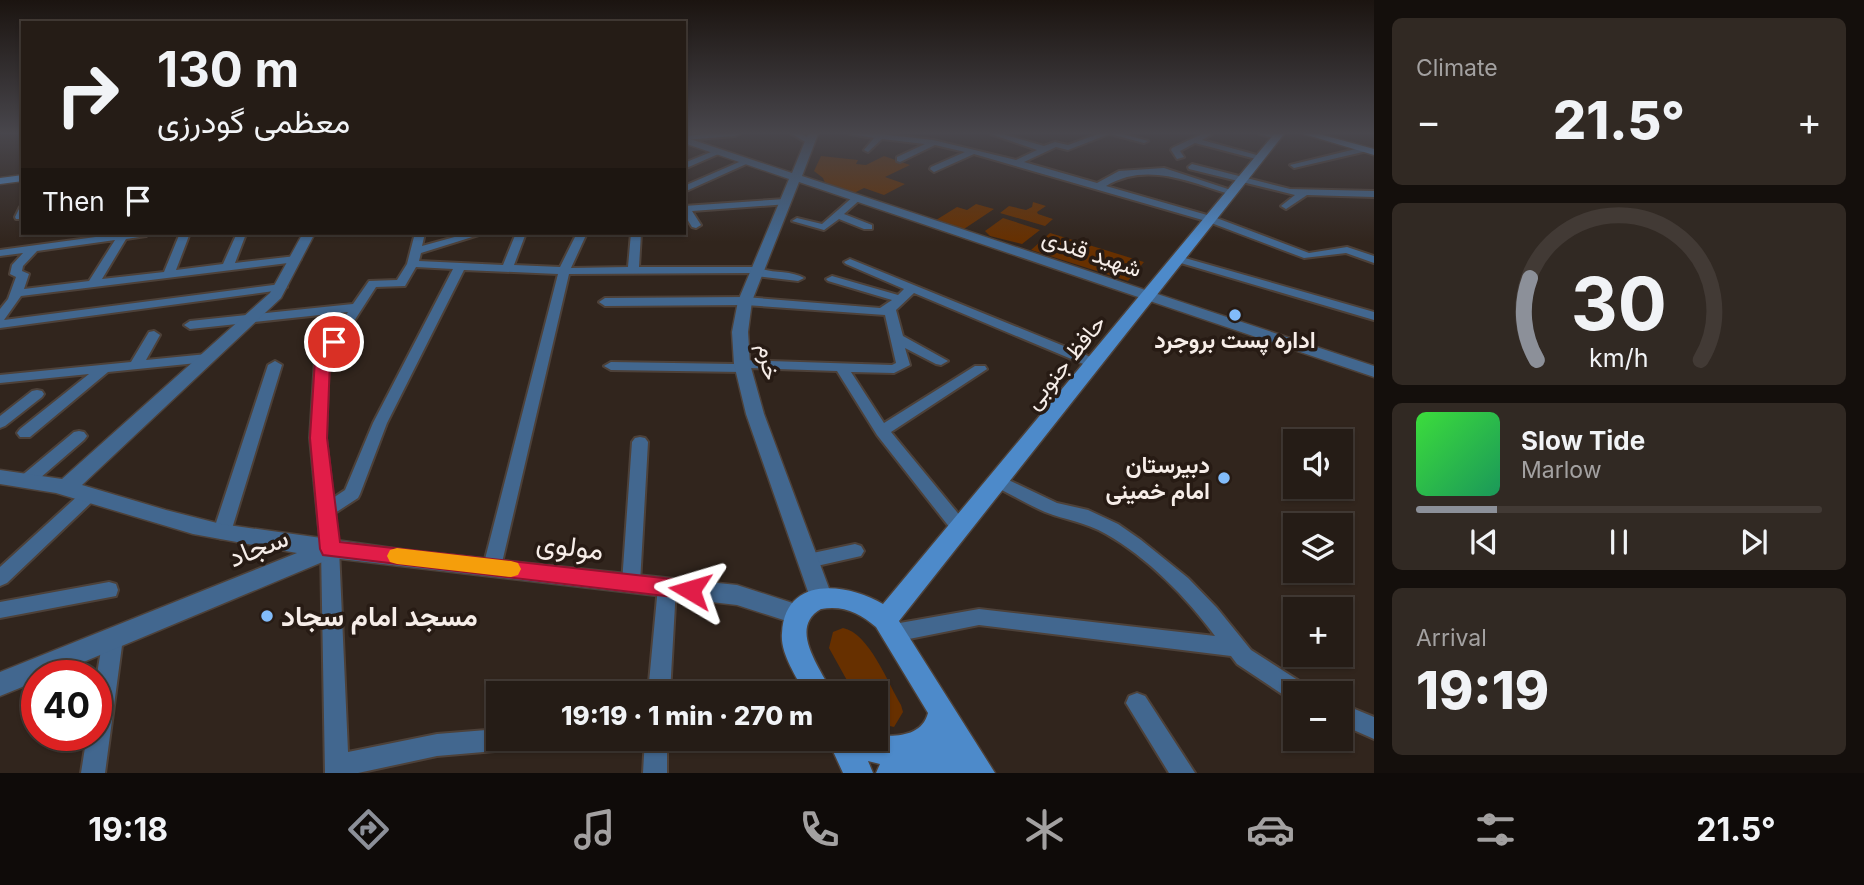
<!DOCTYPE html>
<meta charset="utf-8">
<style>
body{margin:0;font-family:Inter,Vazirmatn,sans-serif;background:#312923;color:#f1f3f6;height:100vh;display:flex;flex-direction:column;font-size:26px;white-space:nowrap}
*{box-sizing:border-box;margin:0}
p{font-size:23px;color:#a3a1a1}
.icon{flex:none;width:38px;height:38px;fill:none;stroke:currentColor;stroke-width:2;stroke-linecap:round;stroke-linejoin:round}
.map{position:relative;flex:1;overflow:hidden}
.details{display:flex;flex-direction:column;gap:18px;padding:18px;background:#140f0c;width:490px}
.details>*{flex:none}
.guide{position:absolute;left:21px;top:21px;width:665px;height:214px;border-radius:0px;box-shadow:0 2px 5px #0004,0 0 0 2px #423a35;background:#251c16;color:#f1f3f6;overflow:hidden}
.tools{position:absolute;left:1283px;top:429px;display:grid;gap:14px}
.tools a{display:grid;place-items:center;width:70px;height:70px;border-radius:0px;background:#251c16;box-shadow:0 2px 5px #0004,0 0 0 2px #423a35;font-size:35px}
.speed{position:absolute;left:21px;top:660px;display:flex;gap:14px;font-size:35px;font-weight:700;text-align:center}
.speed>*{display:grid;place-content:center;width:91px;height:91px;border-radius:50%;background:#251c16;box-shadow:0 2px 5px #0004,0 0 0 2px #423a35;line-height:1}
.speed .limit{border:10px solid #d22;background:#fff;color:#111}
.pin{position:absolute;display:grid;place-items:center;width:60px;height:60px;color:#fff;margin:-30px;border:4px solid #fff;border-radius:50%;box-shadow:0 2px 7px #0007}
.me{position:absolute;width:77px;margin:-38px;rotate:277deg;stroke-linejoin:round;filter:drop-shadow(0 0 5px #0008)}
.turn{display:flex;align-items:center;gap:24px;height:147px;padding:0 21px;font-size:32px}
.turn .icon{width:91px;height:91px;stroke-width:2.5}
.turn b{display:block;font-size:49px;line-height:60px}
.then{display:flex;align-items:center;height:66px;padding:0 21px;background:#0003;gap:14px;font-size:26px}
.big{font-size:52px;font-weight:800;line-height:1.1}
.details .widget{flex:1;display:flex;flex-direction:column;justify-content:center;gap:10px;min-width:0;padding:0 24px;border-radius:10px;background:#312923}
.details .dial{align-items:center;gap:0}
.dial svg{height:182px;overflow:visible;fill:none;stroke:#423a35;stroke-width:7;stroke-linecap:round;text-anchor:middle}
.dial text{fill:#f1f3f6;stroke:none}
.song{display:flex;align-items:center;gap:21px}
.cover{width:84px;height:84px;border-radius:10px;background:linear-gradient(135deg,hsl(120 70% 55%),hsl(150 70% 35%))}
.played{height:7px;border-radius:4px;background:linear-gradient(90deg,#8c9099 20%,#423a35 20%)}
.keys{display:flex;justify-content:space-around;direction:ltr}
.heat{display:flex;justify-content:space-between;align-items:center;font-size:38px;direction:ltr}
.trip{position:absolute;left:486px;top:681px;width:402px;height:70px;border-radius:0px;background:#251c16;box-shadow:0 2px 5px #0004,0 0 0 2px #423a35;font-weight:800;line-height:70px;text-align:center}
.tab-bar{display:flex;height:112px;justify-content:space-around;align-items:center;background:#0f0b09;color:#a3a1a1}
.tab-bar .icon{width:49px;height:49px}
.tab-bar .on{color:#8c9099}
.tab-bar b{font-size:32px;color:#f1f3f6}
main{display:flex;flex:1;min-height:0}
.map>svg:first-child{display:block}
.green{fill:#673000}
.lines{fill:none;stroke-linecap:round;stroke-linejoin:round}
.minor-casing{stroke:#4d4139;stroke-width:4}
.tertiary-casing{stroke:#4d4139;stroke-width:3}
.secondary-casing{stroke:#4d4139;stroke-width:3}
.minor{fill:#42678f;fill-rule:evenodd}
.tertiary{fill:#42678f;fill-rule:evenodd}
.secondary{fill:#4d8aca;fill-rule:evenodd}
.route{fill:#e11d48;stroke:#92132f;stroke-width:2}
.slow{fill:#f59e0b}
.poi-dot{fill:#82bcfa;stroke:#271b14;stroke-width:2.5}
.labels{text-anchor:middle;dominant-baseline:central;stroke-width:7;stroke-linejoin:round;paint-order:stroke}
.street-label{font-size:23px;fill:#f6ede8;stroke:#271b14}
.poi-label{font-size:23px;font-weight:bold;fill:#f6ede8;stroke:#271b14}
.near-street-label{font-size:28px;fill:#f6ede8;stroke:#271b14}
.near-poi-label{font-size:28px;font-weight:bold;fill:#f6ede8;stroke:#271b14;text-anchor:start}
</style>
<main>
<div class="map">
<svg width="1374" height="773" viewBox="0 0 1374 773">
<rect width="100%" height="100%" fill="#31251d"/>
<!-- green -->
<path class="green" d="M821,156l37,4 -2,4 10,1 18,-9 26,9 -25,12 20,7 -21,11 -20,-7 -10,5 -29,-10 -2,-5 -9,-7z
M1033,202l13,4 -9,6 1,2 15,5 -8,7 -45,-13 9,-7 17,4 6,-3z
M976,204l18,5 -30,20 -28,-9 21,-13 10,3z
M1003,218l37,12 -18,14 -32,-8 -5,-5z
M1050,233l94,29 -16,19 -97,-31z
M843,628c26,5 45,55 58,77l2,7 -9,15 -17,-4v-30h-23l-25,-45 4,-16z"/>
<g class="lines">
<!-- minor casing -->
<g class="minor-casing">
<path id="minor" d="M708,134h31l-4,2 -51,4v-4z
M792,134h10l12,7 -7,2z
M850,134h30l53,6 83,20 21,-10 -46,-16h11l42,12 11,-4 13,3 30,-11h11l-41,16 -12,-3 -32,15 73,21 22,-12 45,-3 73,24 -8,2c-42,-13 -83,-32 -123,-8l108,31 95,36 38,-6 27,9v7l-28,-10 -42,5 -98,-37 -232,-67 -40,18 -4,-3 1,-2 34,-15 -30,-7 -35,17 -3,-1v-4l28,-13 -43,-5 -14,13 -4,-2 10,-12z
M1110,134h13l25,7 -4,2z
M1202,134h10l-10,6 62,17 -4,3 -65,-17 -15,8 4,6 -7,2 -6,-9 1,-2z
M1260,134h12l8,3 -4,2z
M1364,147l4,2 -1,2 -73,17 -4,-3z
M716,150l7,2 -39,17v-6z
M746,159l7,2 -69,31v-6z
M1192,164l98,25 84,2v6l-67,-2 -21,14 -5,-3 14,-11 -106,-26 -1,-2z
M854,196l8,2 -18,16 28,11v4h-8l-25,-10 -15,11 -32,-9 5,-3 25,6z
M785,199l5,3 -2,2 -96,7 9,14 -5,3 -4,-1 -8,-13v-8z
M23,206v13h-7l-1,-2 5,-10z
M125,233h26l-5,3 -20,3 -24,40 62,-7 16,-39h10l-14,37 47,-6 14,-31 9,1 -11,29 61,-7 5,3 -5,3 -275,34 -17,24 277,-36 6,3 -6,3 -281,38v-19l8,-10 8,-22 -6,-3 2,-9 11,-12 -23,3v-6zM115,240l-26,41 -65,8 5,-15 -7,-3 1,-5 14,-15z
M415,233h10l-3,13 47,-13h16l-64,20 -2,8 84,4 13,-32h10l-12,32 46,2 17,-34h10l-16,35 57,-1 3,-34h10l-2,34h118c13,7 34,3 47,11l-6,3 -42,-5 -5,-3 -182,1 -68,293 -3,5 -6,2 -6,-2 -3,-5 75,-293 -94,-4 -77,153 -27,71 -2,4 -23,15 4,36 9,203 89,-18 62,-5v9h31l-3,8 -8,3 -82,7 -79,17h-33l-4,-224 -11,-111 5,-78 33,-48 -158,17 -6,-4 6,-4 163,-17 16,-23 28,-1 10,-16zM416,267l37,2 -80,154 -28,67 -12,8 -7,-60 3,-78 47,-73 29,-1z
M1178,256l196,56v8l-200,-59 -1,-2z
M850,259l248,101 2,3 -7,4 -5,-1 -174,-73 -18,17 7,26 45,25 -7,4 -5,-1 -31,-16 5,17 -16,8 -43,-1 33,51 91,-57h10l2,3 -96,63 75,91 3,5 -3,5 -6,2 -6,-2 -77,-98 -40,-64 -88,-3 -7,4 -131,-2 -7,-4 7,-4 124,2 7,-4 150,5 4,-2 -11,-48 -140,-10 -140,1 -6,-4 6,-4 140,-1 135,11 12,-8 -64,-19 -2,-2 6,-3 66,19 6,-6 -58,-25 -2,-2z
M154,331l6,4 -14,25 61,-6 7,4 -7,4 -99,10 -78,65h-10l-3,-4 3,-4 69,-55 -89,9v-8l131,-13 18,-30z
M275,361l7,4 -51,167 -3,5 -6,2 -6,-2 -3,-5 55,-167z
M37,390l5,1 2,3 -2,3 -37,29 -5,2v-12l32,-25z
M79,431l5,1 3,4 -3,4 -52,45h-12l-2,-4 2,-4 54,-45z
M640,437l5,1 3,4 -8,141 -2,5 -7,3 -7,-3 -2,-5 10,-141 3,-4z
M998,475l59,28 31,7 30,14 23,16 47,38 29,30 34,42 56,36 3,7h-15v8l-4,-1 -54,-36 -6,-8 -252,-31 -85,17 -7,-3 -3,-6 3,-6 7,-3 85,-15 236,27c-28,-38 -68,-79 -109,-102 -20,-12 -41,-14 -61,-22 -18,-8 -35,-18 -53,-27l-2,-4 2,-4z
M88,490l6,2 2,4 -2,4 -87,83 -7,3v-19l82,-75z
M855,544l6,2 3,5 -3,5 -53,12 -6,-2 -3,-5 3,-5 6,-2z
M667,579l7,2 2,6 -6,106h-22l10,-106 2,-6z
M109,582l7,2 2,6 -2,6 -116,22v-16z
M113,629l7,3 3,6 -18,135h-24l6,-38h9v-55l7,-42 3,-6z
M1137,693l8,3 50,77h-26l-43,-70 3,-7z
M1340,703l34,14v22l-34,-15z
M645,738h22v35h-24z
M715,738l-3,8 -14,4 -8,-3 -3,-8z"/>
</g>
<!-- tertiary casing -->
<g class="tertiary-casing">
<path id="tertiary" d="M808,134h10l-16,42 572,190v11l-575,-195 -47,119 -4,31 2,32 14,50 69,185 -4,7 -8,3 -8,-3 -67,-192 -12,-50 -2,-32 6,-31 51,-122 -105,-36v-6l108,36z
M303,233h12l-34,65 -199,187 84,25 55,14 193,27 323,34 71,23 3,7 -3,7 -9,3 -62,-20 -405,-47 -282,118h-13v5l-37,15v-24l297,-119 -104,-19 -137,-41 -56,-9v-14l62,9 208,-186z"/>
</g>
<!-- secondary casing -->
<g class="secondary-casing">
<path id="secondary" d="M1274,134h10l-385,487 96,152h-119l4,-9 -12,-3 5,12h-30l-16,-35h50v-3c20,2 45,1 51,-22l-52,-86c-16,-14 -33,-22 -55,-18 -34,19 1,61 11,84h-27c-9,-17 -25,-40 -23,-60 3,-58 65,-50 101,-29z
M1304,134h15l55,15v6z
M23,175v6l-23,3v-6z"/>
</g>
<!-- minor -->
<use href="#minor" class="minor"/>
<!-- tertiary -->
<use href="#tertiary" class="tertiary"/>
<!-- secondary -->
<use href="#secondary" class="secondary"/>
</g>
<!-- sky -->
<linearGradient id="sky" x2="0" y2="1"><stop stop-color="#1b1410"/><stop offset="0.55" stop-color="#48464c"/><stop offset="1" stop-color="#48464c" stop-opacity="0"/></linearGradient>
<rect width="1374" height="242" fill="url(#sky)"/>
<!-- route -->
<path class="route" d="M334,338l8,4 -12,18 -3,78 13,104 350,39 8,3 3,6 -3,6 -8,3 -367,-44 -3,-6 -10,-111 5,-78 14,-21z"/>
<!-- slow -->
<path class="slow" d="M397,548l114,13 7,2 3,6 -3,6 -7,2 -114,-13 -7,-2 -3,-6 3,-6z"/>
<!-- markers -->
<g class="poi-dot">
<circle cx="1235" cy="315" r="7"/>
<circle cx="1224" cy="478" r="7"/>
<circle cx="267" cy="616" r="7"/>
</g>
<g class="labels">
<!-- street labels -->
<g class="street-label">
<text transform="translate(1092 253) rotate(19)">شهید قندی</text>
<text transform="translate(769 362) rotate(81)">خرم</text>
<text transform="translate(1065 362) rotate(-51)">حافظ جنوبی</text>
</g>
<!-- poi labels -->
<g class="poi-label">
<text x="1235" y="340">اداره پست بروجرد</text>
<text x="1210" y="465" text-anchor="end">دبیرستان<tspan x="1210" dy="26">امام خمینی</tspan></text>
</g>
<!-- near-street labels -->
<g class="near-street-label">
<text transform="translate(570 546) rotate(7)">مولوی</text>
<text transform="translate(258 547) rotate(-22)">سجاد</text>
</g>
<!-- near-poi labels -->
<g class="near-poi-label">
<text x="281" y="616">مسجد امام سجاد</text>
</g>
</g>
</svg>
<div class="tools">
<a><svg class="icon" aria-label="sound" viewBox="0 0 24 24"><path d="M4 9h4l5-4v14l-5-4H4zM17 9q2 3 0 6"/></svg></a>
<a><svg class="icon" aria-label="layers" viewBox="0 0 24 24"><path d="M12 4l9 5-9 5-9-5zM3 14l9 5 9-5"/></svg></a>
<a>+</a>
<a>−</a>
</div>
<div class="speed"><div class="limit">40</div></div>
<div class="pin" style="left:334px;top:342px;background:#d93025"><svg class="icon" aria-label="arrive" viewBox="0 0 24 24"><path d="M6 21V4h12l-3 4 3 4H6"/></svg></div>
<svg class="me" style="left:690px;top:590px" viewBox="-20 -20 40 40"><path d="M0-17L14 15 0 8-14 15z" fill="#e11d48" stroke="#fff" stroke-width="4"/></svg>
<div class="trip">19:19 · 1 min · 270 m</div>
<div class="guide">
<div class="turn"><svg class="icon" aria-label="right" viewBox="0 0 24 24"><path d="M7 20v-9h11M14 6l5 5-5 5"/></svg><div><b>130 m</b>معظمی گودرزی</div></div>
<div class="then">Then<svg class="icon" aria-label="arrive" viewBox="0 0 24 24"><path d="M6 21V4h12l-3 4 3 4H6"/></svg></div>
</div>
</div>
<section class="details">
<div class="widget"><p>Climate</p>
<div class="heat"><a>−</a><b class="big">21.5°</b><a>+</a></div>
</div>
<div class="widget dial"><svg viewBox="0 0 100 80">
<path d="M14 69A42 42 0 1 1 86 69"/>
<path d="M14 69A42 42 0 0 1 11 33" stroke="#8c9099"/>
<text x="50" y="56" font-size="32" font-weight="700">30</text>
<text x="50" y="72" font-size="11">km/h</text>
</svg></div>
<div class="widget">
<div class="song"><i class="cover"></i><div><b>Slow Tide</b><p>Marlow</p></div></div>
<div class="played"></div>
<div class="keys"><svg class="icon" aria-label="previous" viewBox="0 0 24 24"><path d="M18 5L8 12l10 7zM5 5v14"/></svg><svg class="icon" aria-label="pause" viewBox="0 0 24 24"><path d="M8 5v14M16 5v14"/></svg><svg class="icon" aria-label="next" viewBox="0 0 24 24"><path d="M6 5l10 7-10 7zM19 5v14"/></svg></div>
</div>
<div class="widget"><p>Arrival</p><b class="big">19:19</b></div>
</section>
</main>
<nav class="tab-bar">
<b>19:18</b>
<svg class="icon on" aria-label="directions" viewBox="0 0 24 24"><path d="M12 3l9 9-9 9-9-9zM9 14v-3h6M13 9l2 2-2 2"/></svg>
<svg class="icon" aria-label="music" viewBox="0 0 24 24"><path d="M9 18V5l10-2v13"/><circle cx="6" cy="18" r="3"/><circle cx="16" cy="16" r="3"/></svg>
<svg class="icon" aria-label="phone" viewBox="0 0 24 24"><path d="M5 4h4l2 5-3 2q2 4 5 5l2-3 5 2v4C11 20 4 13 5 4z"/></svg>
<svg class="icon" aria-label="climate" viewBox="0 0 24 24"><path d="M12 3v18M4 7l16 10M4 17L20 7"/></svg>
<svg class="icon" aria-label="car" viewBox="0 0 24 24"><path d="M5 17H2v-5l4-1 3-4h7l3 4 3 1v5h-3M9 17h6M6 11h13"/><circle cx="7" cy="17" r="2"/><circle cx="17" cy="17" r="2"/></svg>
<svg class="icon" aria-label="filters" viewBox="0 0 24 24"><path d="M4 7h16M4 17h16"/><circle cx="9" cy="7" r="2"/><circle cx="15" cy="17" r="2"/></svg>
<b>21.5°</b>
</nav>
